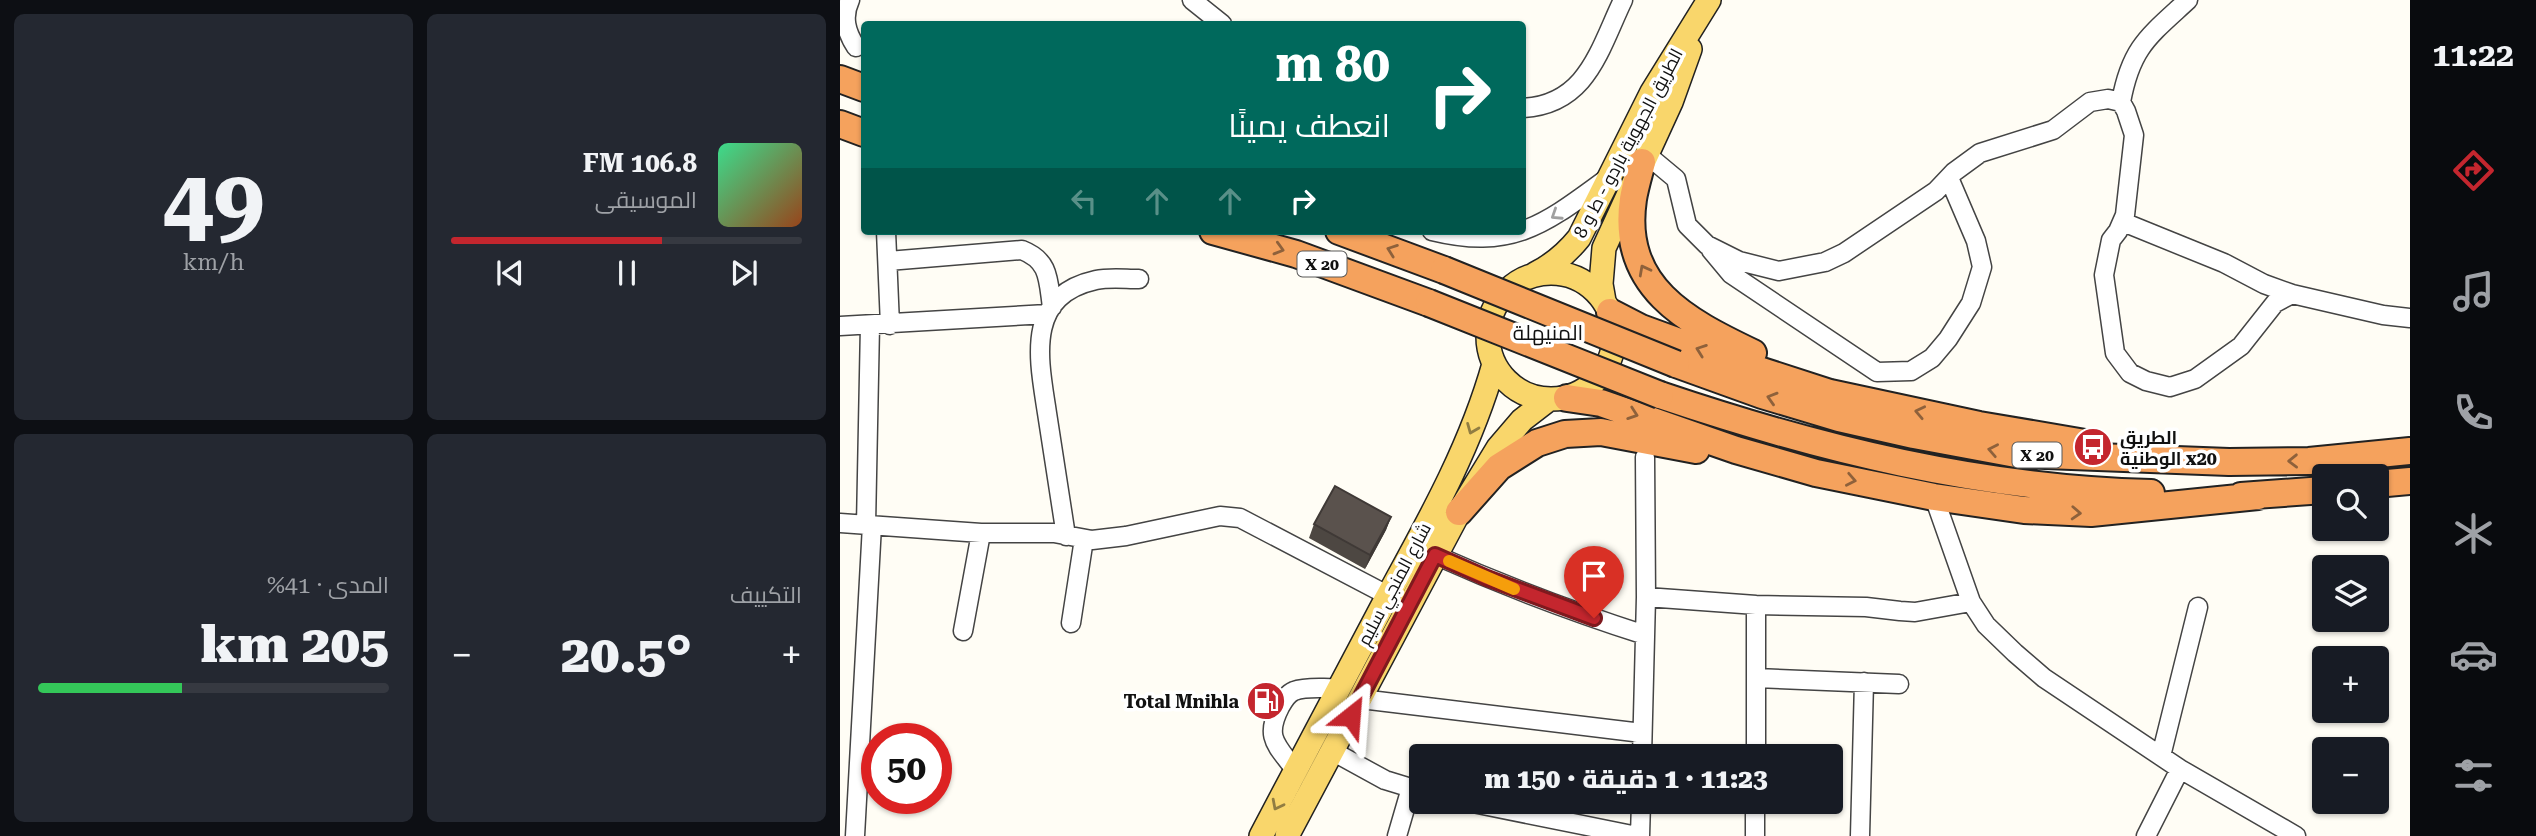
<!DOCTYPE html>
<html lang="ar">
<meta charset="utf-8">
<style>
body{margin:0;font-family:"Roboto Serif",Cairo,serif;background:#242831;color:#f1f3f6;direction:rtl;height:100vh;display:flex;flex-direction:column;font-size:26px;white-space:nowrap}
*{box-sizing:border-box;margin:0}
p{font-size:23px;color:#9ea1a6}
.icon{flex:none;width:38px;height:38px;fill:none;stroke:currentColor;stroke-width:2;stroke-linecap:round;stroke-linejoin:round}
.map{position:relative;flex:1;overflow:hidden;direction:ltr}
.sheet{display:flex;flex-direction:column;gap:14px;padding:14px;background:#0d0f14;width:840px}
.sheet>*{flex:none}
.hud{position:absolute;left:21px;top:21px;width:665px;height:214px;border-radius:7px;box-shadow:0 2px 5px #0004;direction:rtl;background:#00695c;color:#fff;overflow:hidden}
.buttons{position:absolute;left:1472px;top:464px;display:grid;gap:14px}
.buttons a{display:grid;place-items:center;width:77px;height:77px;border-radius:7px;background:#171b24;box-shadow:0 2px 5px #0004;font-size:35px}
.speed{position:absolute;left:21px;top:723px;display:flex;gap:14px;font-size:35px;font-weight:700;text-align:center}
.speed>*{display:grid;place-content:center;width:91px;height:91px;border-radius:50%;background:#171b24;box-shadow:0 2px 5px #0004;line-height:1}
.speed .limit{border:10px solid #d22;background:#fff;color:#111}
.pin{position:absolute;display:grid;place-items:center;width:60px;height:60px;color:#fff;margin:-72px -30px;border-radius:50% 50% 50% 0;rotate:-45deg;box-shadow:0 0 7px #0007}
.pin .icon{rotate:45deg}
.me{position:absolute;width:77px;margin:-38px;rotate:28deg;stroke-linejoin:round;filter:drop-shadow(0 0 5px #0008)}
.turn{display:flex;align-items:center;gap:24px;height:147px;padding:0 21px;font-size:32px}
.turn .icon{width:91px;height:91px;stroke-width:2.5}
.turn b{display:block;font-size:49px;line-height:60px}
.lanes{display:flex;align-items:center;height:66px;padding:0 21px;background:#0003;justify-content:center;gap:35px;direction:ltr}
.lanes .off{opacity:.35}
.big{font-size:52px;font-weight:800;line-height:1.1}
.sheet .widget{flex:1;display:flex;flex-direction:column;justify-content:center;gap:10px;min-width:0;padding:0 24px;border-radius:10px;background:#242831}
.sheet .dial{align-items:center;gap:0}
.dial b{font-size:91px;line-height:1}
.song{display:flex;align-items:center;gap:21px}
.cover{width:84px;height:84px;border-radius:10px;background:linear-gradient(135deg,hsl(150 70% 55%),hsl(20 70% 35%))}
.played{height:7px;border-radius:4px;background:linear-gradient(90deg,#c4262e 60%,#363941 60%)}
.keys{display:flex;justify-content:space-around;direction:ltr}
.heat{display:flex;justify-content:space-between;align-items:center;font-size:38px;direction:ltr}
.charge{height:10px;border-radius:5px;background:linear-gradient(90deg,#34c759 41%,#363941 0)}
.sheet .tiles{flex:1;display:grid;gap:14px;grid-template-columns:repeat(2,1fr)}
.trip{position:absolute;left:569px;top:744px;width:434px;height:70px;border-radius:7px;background:#171b24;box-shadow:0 2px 5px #0004;font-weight:800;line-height:70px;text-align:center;direction:rtl}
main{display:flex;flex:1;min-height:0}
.tab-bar{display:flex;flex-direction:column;width:126px;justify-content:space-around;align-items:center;background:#090b0e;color:#9ea1a6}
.tab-bar .icon{width:49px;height:49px}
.tab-bar .current{color:#c4262e}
.tab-bar b{font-size:32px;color:#f1f3f6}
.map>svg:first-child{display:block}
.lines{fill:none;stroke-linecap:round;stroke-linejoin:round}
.minor-casing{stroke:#444;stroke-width:21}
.major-casing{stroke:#222;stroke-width:26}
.highway-casing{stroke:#222;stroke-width:30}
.minor{stroke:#fff;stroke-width:18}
.major{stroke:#f9d66b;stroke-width:23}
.highway{stroke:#f5a25d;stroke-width:26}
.highway-bridge-casing{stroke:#222;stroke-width:30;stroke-linecap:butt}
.highway-bridge{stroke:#f5a25d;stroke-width:26}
.wall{fill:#4d4742}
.shaded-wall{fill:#3f3936}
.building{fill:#5a524d;stroke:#3f3936;stroke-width:2}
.oneway{stroke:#a0a0a0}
.oneway2{stroke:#8e613b}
.oneway3{stroke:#917d42}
.route-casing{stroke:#7f191e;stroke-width:18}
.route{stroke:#c4262e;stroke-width:12}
.slow{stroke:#f59e0b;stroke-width:12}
.labels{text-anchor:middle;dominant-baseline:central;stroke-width:7;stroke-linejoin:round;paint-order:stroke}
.shield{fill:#fff;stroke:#585858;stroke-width:2}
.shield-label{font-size:16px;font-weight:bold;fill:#111}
.street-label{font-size:18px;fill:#111;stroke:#fff}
.poi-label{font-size:18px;font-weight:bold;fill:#111;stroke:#fff;text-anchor:start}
.quarter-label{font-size:21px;fill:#111;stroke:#fff}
</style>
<main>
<nav class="tab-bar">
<b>11:22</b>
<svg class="icon current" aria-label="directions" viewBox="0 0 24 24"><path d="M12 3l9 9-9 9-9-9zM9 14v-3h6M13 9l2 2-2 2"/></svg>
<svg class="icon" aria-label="music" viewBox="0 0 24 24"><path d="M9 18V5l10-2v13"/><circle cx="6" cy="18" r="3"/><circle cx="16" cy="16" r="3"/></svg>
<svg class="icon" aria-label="phone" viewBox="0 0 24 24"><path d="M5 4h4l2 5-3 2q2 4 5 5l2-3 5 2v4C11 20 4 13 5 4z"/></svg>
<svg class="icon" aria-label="climate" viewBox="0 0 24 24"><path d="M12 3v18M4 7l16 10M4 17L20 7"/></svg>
<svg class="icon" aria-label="car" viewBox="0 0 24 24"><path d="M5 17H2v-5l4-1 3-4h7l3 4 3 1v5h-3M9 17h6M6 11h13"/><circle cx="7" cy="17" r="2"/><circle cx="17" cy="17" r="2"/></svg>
<svg class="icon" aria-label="filters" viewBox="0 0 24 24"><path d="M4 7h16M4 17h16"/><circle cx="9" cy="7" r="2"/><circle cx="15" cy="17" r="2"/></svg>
</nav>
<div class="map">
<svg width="1570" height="836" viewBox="0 0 1570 836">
<rect width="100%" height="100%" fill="#fffdf5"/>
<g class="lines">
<!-- minor casing -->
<g class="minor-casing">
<path id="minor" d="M10,0c-8,17 -4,32 6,47
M352,0l30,24
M1348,0c-39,36 -57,47 -67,102l5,9 8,24 -9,80 -7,16 -7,9 -7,35 11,78 15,20 16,8 24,6 25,-8 46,-33 34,-43 17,-9
M682,108c65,-3 77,-58 101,-108
M806,154l30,25 11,46 20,20 32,16 40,10 46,-9 19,-9 92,-62 18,-19 26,-19 73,-23 37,-28 18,-3 13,3
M1283,222l101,41 40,21 28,10 91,21 27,3
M46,231l4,94
M592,231c82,20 114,-8 177,-54
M871,250l20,24 146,98 34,-1 21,-13 16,-19 23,-36 11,-36 -6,-26 -27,-63
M48,261l134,-11c28,11 26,30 30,57
M0,326l207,-12
M1094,497l37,105 15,23 29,28 29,25 136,91 116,67
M0,523l141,10h73l38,7 34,-4 94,-20 20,2 149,78
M26,525l4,-200
M226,536c-6,-41 -13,-82 -19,-123 -8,-53 -23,-117 49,-133 13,-3 29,-1 43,-1
M595,555c69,31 138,57 210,80
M806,597l110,8 110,2 34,4 15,1 56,-10
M231,623l13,-84
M123,631l18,-98
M916,678l143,6
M521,699l281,34
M492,751l53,29 36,11
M802,756l4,-159 -1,-140
M916,756v-151
M1321,756l37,-149
M455,770c-18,-25 -31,-32 -15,-63 4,-7 7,-13 14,-16 13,-5 31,-2 44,-3
M628,802l169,34
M15,836l17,-311
M557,836l14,-48
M800,836l1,-34
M915,836v-34
M1020,836l4,-154
M1306,836l34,-67"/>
</g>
<!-- major casing -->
<g class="major-casing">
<path id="major" d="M648 336a63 63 0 1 1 126 0a63 63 0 1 1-126 0Z
M695,274c18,-9 31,-20 44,-36l73,-146 57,-92
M764,301l-3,-17 3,-36 67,-146 19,-53
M421,836c40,-77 81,-154 122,-231 42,-77 87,-155 111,-241
M447,836l172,-324 39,-64 24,-28 26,-20"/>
</g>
<!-- highway casing -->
<g class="highway-casing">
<path id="highway" d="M0,79l24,9
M0,124l24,9
M802,162c-3,12 -7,25 -9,37 -13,88 53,122 120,154
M373,231l83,23 133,49
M499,231l105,39
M770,312l31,16 93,34 96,31 149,32 106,18
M836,364l86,31 77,23 75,17 102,19 213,8 80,-1 101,-10
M820,395c160,54 321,94 491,98
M727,398l34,5 135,47 80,23 118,24 90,13 67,3 167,-17
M1536,484l34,-3
M1401,496l83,-6
M619,512l40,-45 38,-24 28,-9 36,-2 95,18"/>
</g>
<!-- minor -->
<use href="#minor" class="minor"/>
<!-- major -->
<use href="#major" class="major"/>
<!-- highway -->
<use href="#highway" class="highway"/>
<!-- highway-bridge casing -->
<g class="highway-bridge-casing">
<path id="highway-bridge" d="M604,270l232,94
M589,303l231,92"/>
</g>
<!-- highway-bridge -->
<use href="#highway-bridge" class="highway-bridge"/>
</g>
<!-- wall -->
<path class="wall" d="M551,517l-5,13 -21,39 -56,-31 5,-14z"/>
<!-- shaded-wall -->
<path class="shaded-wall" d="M551,517l-5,13 -21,39 5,-14z"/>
<!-- building -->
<path class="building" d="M495,486l56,31 -21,38 -56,-31z"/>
<!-- one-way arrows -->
<defs><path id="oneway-chevron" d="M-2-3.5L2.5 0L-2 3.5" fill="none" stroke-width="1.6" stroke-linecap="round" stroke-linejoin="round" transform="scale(1.75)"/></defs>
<use class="oneway" href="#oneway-chevron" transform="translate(716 215) rotate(147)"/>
<g class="oneway2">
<use href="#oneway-chevron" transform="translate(439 249) rotate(16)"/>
<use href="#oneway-chevron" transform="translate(552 250) rotate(-160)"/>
<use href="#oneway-chevron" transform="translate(804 270) rotate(-118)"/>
<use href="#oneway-chevron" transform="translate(861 350) rotate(-160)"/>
<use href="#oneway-chevron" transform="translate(932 398) rotate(-163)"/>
<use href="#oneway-chevron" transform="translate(1080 412) rotate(-168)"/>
<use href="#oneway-chevron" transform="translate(793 414) rotate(19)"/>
<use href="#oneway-chevron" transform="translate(1153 450) rotate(-169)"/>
<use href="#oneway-chevron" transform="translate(1453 461) rotate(179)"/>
<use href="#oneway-chevron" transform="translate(1011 480) rotate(11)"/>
<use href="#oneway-chevron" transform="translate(1236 513) rotate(3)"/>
</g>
<g class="oneway3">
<use href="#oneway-chevron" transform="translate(632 429) rotate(112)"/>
<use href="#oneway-chevron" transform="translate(437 805) rotate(117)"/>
</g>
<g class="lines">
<!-- route casing -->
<g class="route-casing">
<path id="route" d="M511,716l84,-161 52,23 107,40"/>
</g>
<!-- route -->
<use href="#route" class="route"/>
<!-- slow -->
<path class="slow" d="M609,561l65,28"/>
</g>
<!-- icons -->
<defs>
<g id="bus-disc" transform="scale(2.0125)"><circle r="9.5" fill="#c4262e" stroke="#fff"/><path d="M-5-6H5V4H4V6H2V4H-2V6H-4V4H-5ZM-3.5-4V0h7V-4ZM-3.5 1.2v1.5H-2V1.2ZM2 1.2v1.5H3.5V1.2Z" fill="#fff"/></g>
<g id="fuel-disc" transform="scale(2.0125)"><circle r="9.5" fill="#c4262e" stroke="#fff"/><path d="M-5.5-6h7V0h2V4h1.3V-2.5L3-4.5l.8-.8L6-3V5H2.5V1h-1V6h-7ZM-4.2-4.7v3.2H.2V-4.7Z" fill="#fff"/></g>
</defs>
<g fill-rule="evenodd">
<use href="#bus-disc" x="1253" y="447"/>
<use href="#fuel-disc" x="426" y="701"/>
</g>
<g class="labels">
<!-- shield labels -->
<g class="shield">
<rect x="457.5" y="251.5" width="49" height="25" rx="5"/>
<rect x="1172.5" y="442.5" width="49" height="25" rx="5"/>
</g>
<g class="shield-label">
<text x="482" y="264">X 20</text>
<text x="1197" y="455">X 20</text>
</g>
<!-- street labels -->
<g class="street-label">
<text transform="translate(788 143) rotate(-62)">الطريق الجهوية باردو - ط و 8</text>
<text transform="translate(554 584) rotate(-62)">شارع المنجي سليم</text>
</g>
<!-- poi labels -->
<g class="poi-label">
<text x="1280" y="437">الطريق<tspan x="1280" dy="21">الوطنية x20</tspan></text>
<text x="399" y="701" text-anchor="end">Total Mnihla</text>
</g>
<!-- quarter labels -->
<g class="quarter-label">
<text x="708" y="333">المنيهلة</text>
</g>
</g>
</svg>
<div class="buttons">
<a><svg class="icon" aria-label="search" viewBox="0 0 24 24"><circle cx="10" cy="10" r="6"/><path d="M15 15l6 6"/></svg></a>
<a><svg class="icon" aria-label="layers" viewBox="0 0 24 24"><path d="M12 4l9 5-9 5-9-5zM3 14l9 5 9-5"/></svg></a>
<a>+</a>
<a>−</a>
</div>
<div class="speed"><div class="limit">50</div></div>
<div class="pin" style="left:754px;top:618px;background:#d93025"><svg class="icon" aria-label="arrive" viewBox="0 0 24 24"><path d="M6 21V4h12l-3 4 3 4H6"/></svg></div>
<svg class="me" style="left:511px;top:716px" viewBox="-20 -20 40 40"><path d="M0-17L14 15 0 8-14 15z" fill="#c4262e" stroke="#fff" stroke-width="4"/></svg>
<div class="trip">11:23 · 1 دقيقة · 150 m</div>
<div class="hud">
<div class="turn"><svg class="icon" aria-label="right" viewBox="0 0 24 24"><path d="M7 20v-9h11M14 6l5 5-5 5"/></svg><div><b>80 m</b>انعطف يمينًا</div></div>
<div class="lanes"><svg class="icon off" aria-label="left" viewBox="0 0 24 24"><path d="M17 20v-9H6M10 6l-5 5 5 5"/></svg><svg class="icon off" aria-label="ahead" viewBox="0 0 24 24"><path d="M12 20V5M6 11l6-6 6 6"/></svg><svg class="icon off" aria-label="ahead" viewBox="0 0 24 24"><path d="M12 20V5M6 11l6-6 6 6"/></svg><svg class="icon" aria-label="right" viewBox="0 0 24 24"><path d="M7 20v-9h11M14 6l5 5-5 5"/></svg></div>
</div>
</div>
<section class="sheet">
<div class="tiles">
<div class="widget">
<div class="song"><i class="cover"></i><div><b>106.8 FM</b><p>الموسيقى</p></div></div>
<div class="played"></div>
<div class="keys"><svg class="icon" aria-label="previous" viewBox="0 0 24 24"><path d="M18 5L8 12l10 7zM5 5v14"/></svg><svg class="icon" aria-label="pause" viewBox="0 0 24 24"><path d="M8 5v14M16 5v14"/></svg><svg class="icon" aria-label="next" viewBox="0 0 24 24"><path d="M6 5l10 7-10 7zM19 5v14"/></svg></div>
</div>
<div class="widget dial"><b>49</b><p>km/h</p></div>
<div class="widget"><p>التكييف</p>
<div class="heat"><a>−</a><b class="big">20.5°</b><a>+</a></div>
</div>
<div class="widget"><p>المدى · 41%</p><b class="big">205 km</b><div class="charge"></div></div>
</div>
</section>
</main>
